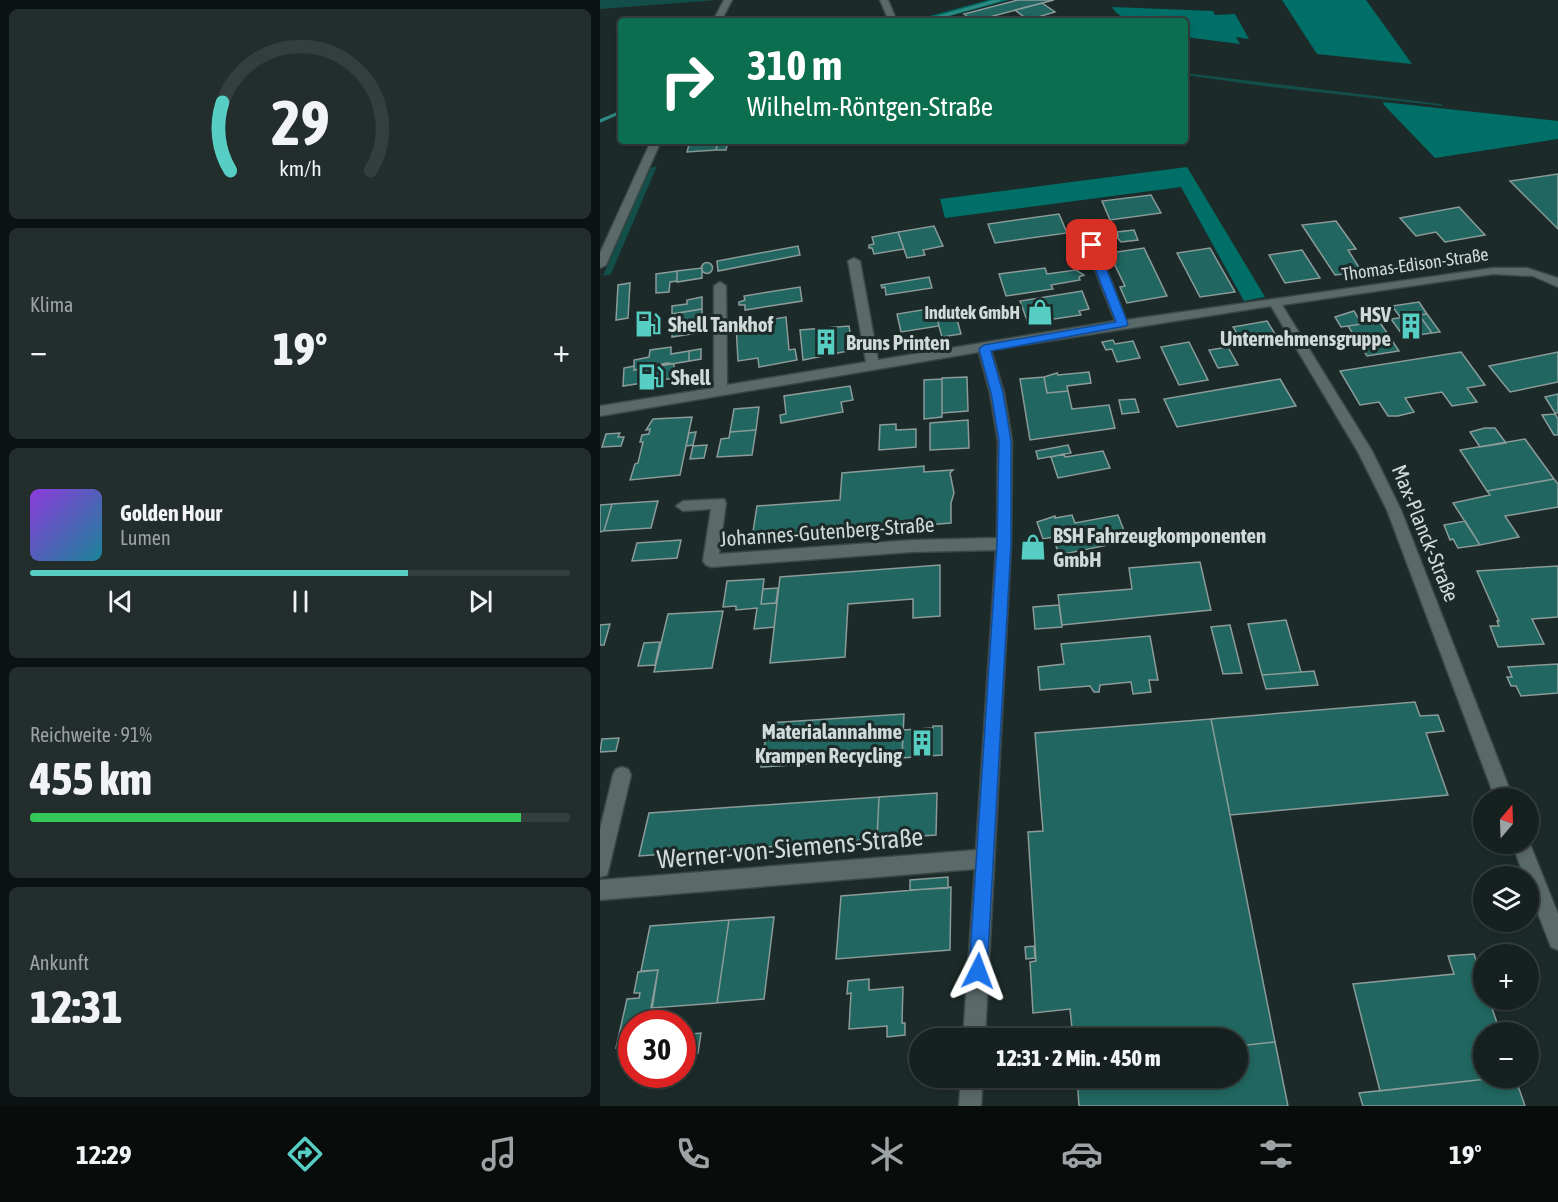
<!DOCTYPE html>
<html lang="de">
<meta charset="utf-8">
<style>
body{margin:0;font-family:"Asap Condensed",sans-serif;background:#222d2c;color:#f1f3f6;height:100vh;display:flex;flex-direction:column;font-size:22px;white-space:nowrap}
*{box-sizing:border-box;margin:0}
p{font-size:20px;color:#9da3a4}
.icon{flex:none;width:33px;height:33px;fill:none;stroke:currentColor;stroke-width:2;stroke-linecap:round;stroke-linejoin:round}
.map{position:relative;flex:1;overflow:hidden}
.panel{display:flex;flex-direction:column;gap:9px;padding:9px;background:#0c1211;width:600px}
.panel>*{flex:none}
.top-card{position:absolute;left:18px;top:18px;width:570px;height:126px;border-radius:6px;box-shadow:0 3px 9px #0003,0 0 0 2px #343e3d;background:#0b6e4f;color:#fff;overflow:hidden}
.needle{width:39px;rotate:19deg}
.tools{position:absolute;left:873px;top:788px;display:grid;gap:12px}
.tools a{display:grid;place-items:center;width:66px;height:66px;border-radius:50%;background:#15201f;box-shadow:0 3px 9px #0003,0 0 0 2px #343e3d;font-size:30px}
.speed{position:absolute;left:18px;top:1010px;display:flex;gap:12px;font-size:30px;font-weight:700;text-align:center}
.speed>*{display:grid;place-content:center;width:78px;height:78px;border-radius:50%;background:#15201f;box-shadow:0 3px 9px #0003,0 0 0 2px #343e3d;line-height:1}
.speed .limit{border:9px solid #d22;background:#fff;color:#111}
.pin{position:absolute;display:grid;place-items:center;width:51px;height:51px;color:#fff;margin:-26px;border-radius:12px;box-shadow:0 3px 9px #0006}
.me{position:absolute;width:66px;margin:-33px;rotate:3deg;stroke-linejoin:round;filter:drop-shadow(0 0 4px #0008)}
.turn{display:flex;align-items:center;gap:21px;height:126px;padding:0 30px;font-size:27px}
.turn .icon{width:78px;height:78px;stroke-width:2.5}
.turn b{display:block;font-size:42px;line-height:51px}
.big{font-size:45px;font-weight:800;line-height:1.1}
.panel .tile{flex:1;display:flex;flex-direction:column;justify-content:center;gap:9px;min-width:0;padding:0 21px;border-radius:9px;background:#222d2c}
.panel .dial{align-items:center;gap:0}
.dial svg{height:156px;overflow:visible;fill:none;stroke:#343e3d;stroke-width:7;stroke-linecap:round;text-anchor:middle}
.dial text{fill:#f1f3f6;stroke:none}
.song{display:flex;align-items:center;gap:18px}
.cover{width:72px;height:72px;border-radius:9px;background:linear-gradient(135deg,hsl(270 70% 55%),hsl(190 70% 35%))}
.played{height:6px;border-radius:3px;background:linear-gradient(90deg,#56cec3 70%,#343e3d 70%)}
.keys{display:flex;justify-content:space-around;direction:ltr}
.heat{display:flex;justify-content:space-between;align-items:center;font-size:33px;direction:ltr}
.charge{height:9px;border-radius:4px;background:linear-gradient(90deg,#34c759 91%,#343e3d 0)}
.trip{position:absolute;left:309px;top:1028px;width:339px;height:60px;border-radius:30px;background:#15201f;box-shadow:0 3px 9px #0003,0 0 0 2px #343e3d;font-weight:800;line-height:60px;text-align:center}
.tabs{display:flex;height:96px;justify-content:space-around;align-items:center;background:#080d0c;color:#9da3a4}
.tabs .icon{width:42px;height:42px}
.tabs .active{color:#56cec3}
.tabs b{font-size:27px;color:#f1f3f6}
main{display:flex;flex:1;min-height:0}
.map>svg:first-child{display:block}
.green{fill:#134f4a}
.forest{fill:#006f68}
.lines{fill:none;stroke-linecap:round;stroke-linejoin:round}
.stream{stroke:#2d8981;stroke-width:3}
.building{fill:#216660;stroke:#8a9b99;stroke-width:1.5}
.street-casing{stroke:#3b4746;stroke-width:3}
.secondary-casing{stroke:#3b4746;stroke-width:3}
.street{fill:#5a6a68;fill-rule:evenodd}
.secondary{fill:#5a6a68;fill-rule:evenodd}
.route{fill:#1a73e8;stroke:#114b97;stroke-width:1.5}
.labels{text-anchor:middle;dominant-baseline:central;stroke-width:6;stroke-linejoin:round;paint-order:stroke}
.far-street-label{font-size:18px;fill:#d1dad9;stroke:#1c2b29}
.far-poi-label{font-size:18px;font-weight:bold;fill:#d1dad9;stroke:#1c2b29;text-anchor:end}
.poi-label{font-size:21px;font-weight:bold;fill:#d1dad9;stroke:#1c2b29;text-anchor:start}
.street-label{font-size:21px;fill:#d1dad9;stroke:#1c2b29}
.near-street-label{font-size:26px;fill:#d1dad9;stroke:#1c2b29}
</style>
<main>
<section class="panel">
<div class="tile dial"><svg viewBox="0 0 100 80">
<path d="M14 69A42 42 0 1 1 86 69"/>
<path d="M14 69A42 42 0 0 1 10 34" stroke="#56cec3"/>
<text x="50" y="56" font-size="32" font-weight="700">29</text>
<text x="50" y="72" font-size="11">km/h</text>
</svg></div>
<div class="tile"><p>Klima</p>
<div class="heat"><a>−</a><b class="big">19°</b><a>+</a></div>
</div>
<div class="tile">
<div class="song"><i class="cover"></i><div><b>Golden Hour</b><p>Lumen</p></div></div>
<div class="played"></div>
<div class="keys"><svg class="icon" aria-label="previous" viewBox="0 0 24 24"><path d="M18 5L8 12l10 7zM5 5v14"/></svg><svg class="icon" aria-label="pause" viewBox="0 0 24 24"><path d="M8 5v14M16 5v14"/></svg><svg class="icon" aria-label="next" viewBox="0 0 24 24"><path d="M6 5l10 7-10 7zM19 5v14"/></svg></div>
</div>
<div class="tile"><p>Reichweite · 91%</p><b class="big">455 km</b><div class="charge"></div></div>
<div class="tile"><p>Ankunft</p><b class="big">12:31</b></div>
</section>
<div class="map">
<svg width="958" height="1106" viewBox="0 0 958 1106">
<rect width="100%" height="100%" fill="#1c2b29"/>
<!-- green -->
<path class="green" d="M0,0h117l-117,9z
M585,73l256,31 2,2 -180,-20 -78,-11z
M57,166l-46,108 -8,2 47,-108z"/>
<!-- forest -->
<path class="forest" d="M389,0h20l-78,21 -12,-2z
M682,0h84l46,64 -95,-10z
M512,7l101,4 2,4 20,-1 14,25 -13,-2 4,7 -55,-7v-16c-23,0 -60,8 -73,-14z
M783,102l175,19v18l-123,19 -51,-53z
M587,167l78,130 -21,4 -63,-114 -236,31 -5,-19z"/>
<g class="lines">
<!-- stream -->
<path class="stream" d="M325,21l74,-21
M0,121l21,-9"/>
</g>
<!-- building -->
<path class="building" d="M418,0h36l-80,21 -10,-7z
M442,3l13,9 -27,8 -13,-10z
M90,141h28l-2,9 -29,2z
M118,141h10l-2,9h-10z
M958,174v55l-48,-48z
M551,195l10,18 -51,7 -8,-19z
M859,207l26,28 -40,7 -9,-10 -20,4 -16,-18z
M459,214l8,19 -72,10 -7,-19z
M736,221l20,28 -8,1 14,22 -10,1 -2,-3 -7,1 2,3 -10,1 -33,-50z
M334,226l9,20 -20,4 2,5 -18,3 -9,-26z
M534,230l4,10 -17,2 -5,-6h2l-1,-4z
M298,232l6,17 -30,5 -2,-6h-3v-3l5,-1 -2,-7z
M198,246l2,9 -82,16 -1,-10z
M544,248l23,48 -40,7 -7,-16 5,-1 -16,-33z
M610,248l25,44 -35,5 -23,-44z
M702,250l18,28 -35,5 -16,-28z
M101.5 268a5.5 5.5 0 1 1 11 0a5.5 5.5 0 1 1-11 0Z
M102,268v10l-25,4v-11z
M445,268l2,6 29,-4 8,5 -5,2 1,3 -29,5 2,4 -47,7 -7,-22z
M77,271v10l-7,1 -1,10 -13,1v-19z
M329,277l3,11 -46,7 -1,-8 -3,1 -1,-3z
M30,283l-2,35 -12,2 2,-35z
M200,287l2,14 -57,9v-5h-6v-3l6,-2 -1,-4z
M482,291l7,18 -10,2 2,4 -53,8 -8,-22z
M102,297v12l-30,5v-8l15,-2v-4z
M819,302l8,12 -26,4 -9,-12z
M334,308l5,18 -38,6 -4,-18z
M102,309l1,23 -31,5v-23z
M754,311l8,13 -21,3 -6,-10z
M355,312l6,22 -19,3 -5,-18 10,-1 -1,-5z
M827,314l13,18 -8,1 -13,-18z
M819,315l13,18 -28,4 -13,-18z
M56,316v11l-14,2v-11z
M186,317l3,33 6,-1 2,11 -38,7 -1,-9 -20,3 -2,-36z
M667,321l8,13 -34,6 -8,-13z
M779,321l20,30 -32,5 -19,-30z
M249,326l4,24 -50,10 -3,-30z
M513,340l2,4 18,-3 7,17 -23,4 -5,-13 -6,1 -4,-8z
M589,342l19,38 -29,5 -18,-38z
M71,347v7l18,-3v10l-55,9v-10l15,-3 1,-7z
M628,347l10,18 -20,3 -9,-18z
M101,349v10l-12,2v-10z
M861,352l24,33 -18,3 10,14 -25,4 -10,-14 -37,6 9,14 -16,4h-10l-9,-14 -19,3 -20,-34z
M958,352v30l-48,10 -21,-26z
M67,363l7,1v14l-51,8 1,-18 10,-2v4z
M489,372l2,11 -24,3 1,5 -21,2 -3,-16 13,-4 1,2z
M367,377l1,34 -26,2v-35z
M444,377l3,16 21,-2 4,18 37,-4 6,23 -85,12 -10,-61z
M342,379v38l-18,2v-39z
M680,379l16,27 -119,21 -13,-28z
M250,386l3,14 -12,2 2,10 -62,11 -1,-8 6,-1 -2,-18z
M958,394v19h-3l-10,-16z
M535,399l4,13 -17,2 -3,-14z
M159,407l-3,23 -26,2 4,-23z
M955,414l3,5v16h-4l-12,-20z
M92,417l-12,58 -50,5 5,-16 3,-1 5,-21h-3l2,-7 7,-1 1,-5 -4,1 7,-11z
M368,420l1,28 -39,2v-27z
M296,424v6l20,-1v18l-37,3 1,-25z
M885,428h10l11,15 -26,4 -10,-15z
M156,430l-4,25 -35,2 4,-18 8,-1 1,-6z
M96,432l-3,13 -7,1 3,-13z
M20,433l-2,4h6l-3,9 -19,1 4,-13z
M925,439l29,40 -67,12 -27,-41z
M107,445l-3,13 -14,1 3,-13z
M468,445l3,8 -33,6 -2,-8z
M503,451l7,17 -52,10 -7,-21 13,-3 1,3z
M324,466v6l29,-2 -3,3 4,20 -3,10v20l-199,15 5,-32 83,-6 2,-27z
M954,479l4,5v23l-53,9 14,21 -39,8 -27,-42 37,-8 -3,-4z
M58,501l-7,27 -47,3 8,-27z
M12,504l-8,27 -4,1v-27z
M472,515l3,8 43,-8 10,26 -69,14 -6,-18 -10,2 -6,-17 18,-6v2z
M865,521l15,24 -22,3 -5,-9 -3,1 -6,-15z
M81,540l-4,18 -45,3 5,-18z
M600,562l11,48 -149,15 -4,-30 74,-6 -3,-21z
M340,565v51l-27,2v-19l-65,5 -3,53 -75,6 10,-86z
M958,566v51l-26,2 12,25 -46,3 -8,-21h9l-2,-5h2l-22,-50z
M164,579l-3,25 16,-1 -3,24 -20,2 3,-21 -21,2v-4l-13,1 4,-26z
M178,588l-2,15 -15,1 2,-15z
M459,605l3,22 -27,2 -2,-22z
M123,611l-11,57 -58,4 14,-58z
M686,620l15,52 -39,3 -14,-51z
M10,624l-6,21h-4v-20z
M630,625l12,48 -19,1 -12,-47z
M550,636l8,44h-9l2,12 -18,2 -2,-12 -31,3 -1,7h-5l-4,-6 -50,4 -2,-23 26,-3 -3,-20z
M60,642l-5,23 -17,1 6,-23z
M958,664v29l-37,3 -5,-10h-5l-4,-9h5l-4,-10z
M714,671l4,14 -52,4 -4,-14z
M815,702l5,14 18,-1 6,16 -18,2 22,62 -218,20 -19,-96z
M304,714l-2,44 -141,9 7,-44z
M611,719l64,323 -37,4v-8h-165l-3,-29 -37,4 -3,-51 6,-1 -8,-129 15,-1 -8,-98z
M333,726h9v29l-40,3 1,-28 30,-2z
M19,738l-3,13 -16,1 2,-13z
M337,793l-1,42 -59,4 2,-42z
M279,797l-2,42 -238,17 10,-43z
M348,877v11l-38,2v-10z
M351,887l-1,63 -114,9 5,-63z
M174,917l-10,82 -47,4 12,-83z
M129,920l-12,83 -66,5 7,-38 -17,1 9,-45z
M434,946l1,12 -9,1 -1,-12z
M874,954l10,29v16h5l11,33h-16v45h21l-125,14 -27,-107 101,-10 -6,-18z
M58,970l-8,53h-18v24l-16,1 11,-49 12,-1 1,-5h-6l4,-21z
M269,979v11l34,-3 -1,36h3v12l-18,2v-11l-38,3 2,-36 -4,1 1,-13z
M101,1033l-3,20 -16,2v-20z
M675,1042l13,64h-209l-2,-29h161v-31z
M905,1077h10l10,29h-162l-4,-13z"/>
<g class="lines">
<!-- street casing -->
<g class="street-casing">
<path id="street" d="M280,0h8l9,21h-8z
M489,236l6,3 31,81 367,-52h34l31,10v9l-25,-11 -40,-2 -211,31 90,146 29,59 112,288h-18l-108,-288 -29,-58 -87,-146 -280,44 13,43 8,48 -1,103 -26,494h-22l12,-169 -375,31v-20l376,-30 20,-300 -84,2 -201,15 -5,-2 -3,-4 8,-52 -28,2 -7,-5 7,-5 41,-2 2,4 -7,51 193,-14 85,-2 1,-97 -8,-48 -11,-41 -379,64v-10l114,-18v-102l6,-4 6,4 1,99 139,-23 -18,-101 6,-3 6,3 18,99 237,-39 -32,-82z
M22,767l6,2 3,6 -22,93 -2,7 -7,2v-48l13,-54 3,-6z
M928,839l30,75v36l-7,-3 -23,-59v-12h-4l-12,-33h16z
M361,1077h22l-2,29h-22z"/>
</g>
<!-- secondary casing -->
<g class="secondary-casing">
<path id="secondary" d="M124,0h8l-11,21h-8z
M51,141h10l-55,124 -6,3v-15z"/>
</g>
<!-- street -->
<use href="#street" class="street"/>
<!-- secondary -->
<use href="#secondary" class="secondary"/>
</g>
<!-- route -->
<path class="route" d="M492,242l5,3 31,79 -2,2 -135,25 12,42 8,48v103l-24,427 -3,6 -6,3 -7,-3 -2,-6 28,-427 2,-103 -8,-48 -12,-44 5,-4 132,-23 -30,-77z"/>
<!-- icons -->
<defs>
<g id="shop-bare" transform="scale(2.07)"><path d="M-5-2.5h2.3a2.7 3.5 0 0 1 5.4 0H5L5.5 6h-11ZM-1.5-2.5h3a1.5 2.3 0 0 0-3 0Z" fill="#56cec3" stroke="#1c2b29" stroke-width="2.5" paint-order="stroke"/></g>
<g id="fuel-bare" transform="scale(2.07)"><path d="M-5.5-6h7V0h2V4h1.3V-2.5L3-4.5l.8-.8L6-3V5H2.5V1h-1V6h-7ZM-4.2-4.7v3.2H.2V-4.7Z" fill="#56cec3" stroke="#1c2b29" stroke-width="2.5" paint-order="stroke"/></g>
<g id="building-bare" transform="scale(2.07)"><path d="M-4-6H4V6H1V3H-1V6H-4ZM-2.5-4.3h1.7v1.8h-1.7ZM.8-4.3h1.7v1.8H.8ZM-2.5-1h1.7V.8h-1.7ZM.8-1h1.7V.8H.8Z" fill="#56cec3" stroke="#1c2b29" stroke-width="2.5" paint-order="stroke"/></g>
</defs>
<g fill-rule="evenodd">
<use href="#shop-bare" x="440" y="312"/>
<use href="#fuel-bare" x="48" y="324"/>
<use href="#building-bare" x="811" y="326"/>
<use href="#building-bare" x="226" y="342"/>
<use href="#fuel-bare" x="51" y="377"/>
<use href="#shop-bare" x="433" y="547"/>
<use href="#building-bare" x="322" y="743"/>
</g>
<g class="labels">
<!-- far-street labels -->
<g class="far-street-label">
<text transform="translate(815 264) rotate(-8)">Thomas-Edison-Straße</text>
</g>
<!-- far-poi labels -->
<g class="far-poi-label">
<text x="420" y="312">Indutek GmbH</text>
</g>
<!-- poi labels -->
<g class="poi-label">
<text x="791" y="314" text-anchor="end">HSV<tspan x="791" dy="24">Unternehmensgruppe</tspan></text>
<text x="68" y="324">Shell Tankhof</text>
<text x="246" y="342">Bruns Printen</text>
<text x="71" y="377">Shell</text>
<text x="453" y="535">BSH Fahrzeugkomponenten<tspan x="453" dy="24">GmbH</tspan></text>
<text x="302" y="731" text-anchor="end">Materialannahme<tspan x="302" dy="24">Krampen Recycling</tspan></text>
</g>
<!-- street labels -->
<g class="street-label">
<text transform="translate(227 531) rotate(-4)">Johannes-Gutenberg-Straße</text>
<text transform="translate(826 533) rotate(68)">Max-Planck-Straße</text>
</g>
<!-- near-street labels -->
<g class="near-street-label">
<text transform="translate(190 848) rotate(-5)">Werner-von-Siemens-Straße</text>
</g>
</g>
</svg>
<div class="tools">
<a><svg class="needle" viewBox="-14 -14 28 28"><path d="M0-13l5 13h-10z" fill="#e53935"/><path d="M0 13l5-13h-10z" fill="#9da3a4"/></svg></a>
<a><svg class="icon" aria-label="layers" viewBox="0 0 24 24"><path d="M12 4l9 5-9 5-9-5zM3 14l9 5 9-5"/></svg></a>
<a>+</a>
<a>−</a>
</div>
<div class="speed"><div class="limit">30</div></div>
<div class="pin" style="left:492px;top:245px;background:#d93025"><svg class="icon" aria-label="arrive" viewBox="0 0 24 24"><path d="M6 21V4h12l-3 4 3 4H6"/></svg></div>
<svg class="me" style="left:378px;top:971px" viewBox="-20 -20 40 40"><path d="M0-17L14 15 0 8-14 15z" fill="#1a73e8" stroke="#fff" stroke-width="4"/></svg>
<div class="trip">12:31 · 2 Min. · 450 m</div>
<div class="top-card">
<div class="turn"><svg class="icon" aria-label="right" viewBox="0 0 24 24"><path d="M7 20v-9h11M14 6l5 5-5 5"/></svg><div><b>310 m</b>Wilhelm-Röntgen-Straße</div></div>
</div>
</div>
</main>
<nav class="tabs">
<b>12:29</b>
<svg class="icon active" aria-label="directions" viewBox="0 0 24 24"><path d="M12 3l9 9-9 9-9-9zM9 14v-3h6M13 9l2 2-2 2"/></svg>
<svg class="icon" aria-label="music" viewBox="0 0 24 24"><path d="M9 18V5l10-2v13"/><circle cx="6" cy="18" r="3"/><circle cx="16" cy="16" r="3"/></svg>
<svg class="icon" aria-label="phone" viewBox="0 0 24 24"><path d="M5 4h4l2 5-3 2q2 4 5 5l2-3 5 2v4C11 20 4 13 5 4z"/></svg>
<svg class="icon" aria-label="climate" viewBox="0 0 24 24"><path d="M12 3v18M4 7l16 10M4 17L20 7"/></svg>
<svg class="icon" aria-label="car" viewBox="0 0 24 24"><path d="M5 17H2v-5l4-1 3-4h7l3 4 3 1v5h-3M9 17h6M6 11h13"/><circle cx="7" cy="17" r="2"/><circle cx="17" cy="17" r="2"/></svg>
<svg class="icon" aria-label="filters" viewBox="0 0 24 24"><path d="M4 7h16M4 17h16"/><circle cx="9" cy="7" r="2"/><circle cx="15" cy="17" r="2"/></svg>
<b>19°</b>
</nav>
